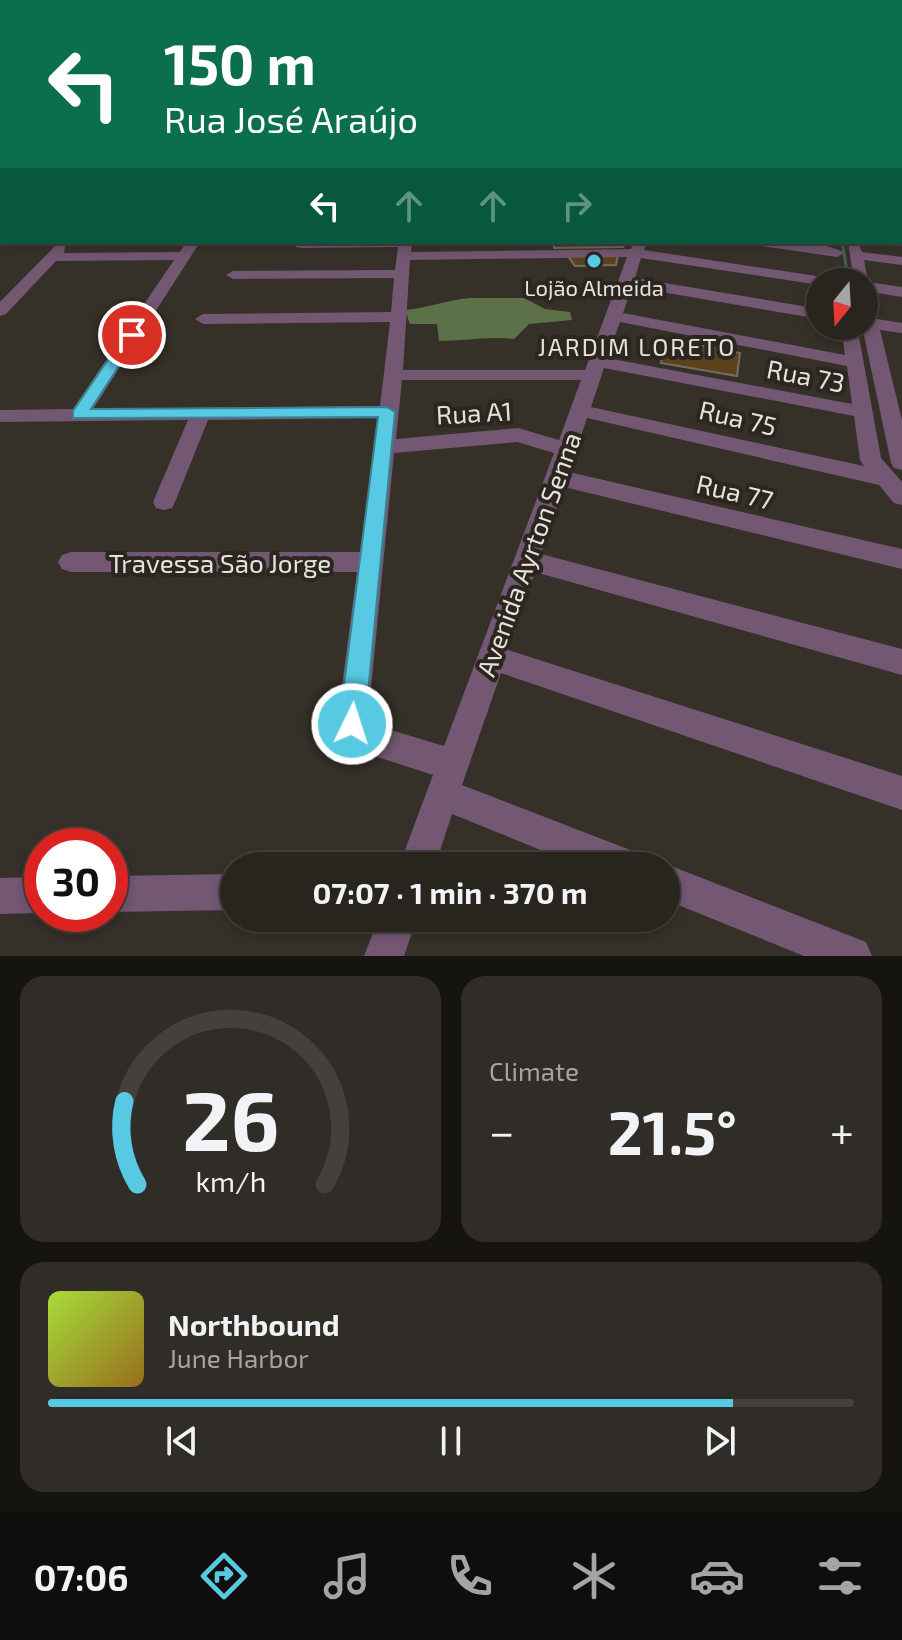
<!DOCTYPE html>
<meta charset="utf-8">
<style>
body{margin:0;font-family:"Exo 2",sans-serif;background:#302c27;color:#f1f3f6;height:100vh;display:flex;flex-direction:column;font-size:30px;white-space:nowrap}
*{box-sizing:border-box;margin:0}
p{font-size:26px;color:#a5a4a4}
.icon{flex:none;width:44px;height:44px;fill:none;stroke:currentColor;stroke-width:2;stroke-linecap:round;stroke-linejoin:round}
.map{position:relative;height:956px;overflow:hidden}
.sheet{display:flex;flex-direction:column;gap:20px;padding:20px;background:#161410;flex:1}
.sheet>*{flex:none}
.hud{position:absolute;left:0px;top:0px;width:902px;height:244px;box-shadow:0 4px 12px #0003,0 0 0 2px #44413c;background:#0b6e4f;color:#fff;overflow:hidden}
.needle{width:52px;rotate:198deg}
.tools{position:absolute;left:806px;top:268px;display:grid;gap:16px}
.tools a{display:grid;place-items:center;width:72px;height:72px;border-radius:50%;background:#28241e;box-shadow:0 4px 12px #0003,0 0 0 2px #44413c;font-size:40px}
.speed{position:absolute;left:24px;top:828px;display:flex;gap:16px;font-size:40px;font-weight:700;text-align:center}
.speed>*{display:grid;place-content:center;width:104px;height:104px;border-radius:50%;background:#28241e;box-shadow:0 4px 12px #0003,0 0 0 2px #44413c;line-height:1}
.speed .limit{border:12px solid #d22;background:#fff;color:#111}
.pin{position:absolute;display:grid;place-items:center;width:68px;height:68px;color:#fff;margin:-34px;border:4px solid #fff;border-radius:50%;box-shadow:0 2px 8px #0007}
.me{position:absolute;width:88px;margin:-44px;rotate:4deg;stroke-linejoin:round;filter:drop-shadow(0 0 6px #0008)}
.turn{display:flex;align-items:center;gap:28px;height:168px;padding:0 32px;font-size:36px}
.turn .icon{width:104px;height:104px;stroke-width:2.5}
.turn b{display:block;font-size:56px;line-height:68px}
.lanes{display:flex;align-items:center;height:76px;padding:0 32px;background:#0003;justify-content:center;gap:40px;direction:ltr}
.lanes .off{opacity:.35}
.big{font-size:60px;font-weight:700;line-height:1.1}
.sheet .tile{flex:1;display:flex;flex-direction:column;justify-content:center;gap:12px;min-width:0;padding:0 28px;border-radius:24px;background:#302c27}
.sheet .dial{align-items:center;gap:0}
.dial svg{height:208px;overflow:visible;fill:none;stroke:#44413c;stroke-width:7;stroke-linecap:round;text-anchor:middle}
.dial text{fill:#f1f3f6;stroke:none}
.song{display:flex;align-items:center;gap:24px}
.cover{width:96px;height:96px;border-radius:12px;background:linear-gradient(135deg,hsl(80 70% 55%),hsl(40 70% 35%))}
.played{height:8px;border-radius:4px;background:linear-gradient(90deg,#57c9e2 85%,#44413c 85%)}
.keys{display:flex;justify-content:space-around;direction:ltr}
.heat{display:flex;justify-content:space-between;align-items:center;font-size:44px;direction:ltr}
.sheet .tiles{flex:1;display:grid;gap:20px;grid-template-columns:1fr 1fr}
.tile:last-child{grid-column:span 2}
.trip{position:absolute;left:220px;top:852px;width:460px;height:80px;border-radius:40px;background:#28241e;box-shadow:0 4px 12px #0003,0 0 0 2px #44413c;font-weight:700;line-height:80px;text-align:center}
.dock{display:flex;height:128px;justify-content:space-around;align-items:center;background:#100e0c;color:#a5a4a4}
.dock .icon{width:56px;height:56px}
.dock .active{color:#57c9e2}
.dock b{font-size:36px;color:#f1f3f6}
.map>svg:first-child{display:block}
.forest{fill:#5d7148}
.lines{fill:none;stroke-linecap:round;stroke-linejoin:round}
.stream{stroke:#465c5f;stroke-width:3}
.building{fill:#5c421b;stroke:#736c64;stroke-width:2}
.minor{fill:#745773;fill-rule:evenodd}
.route{fill:#57c9e2;stroke:#398393;stroke-width:2}
.poi-dot{fill:#57c9e2;stroke:#2b261f;stroke-width:3}
.labels{text-anchor:middle;dominant-baseline:central;stroke-width:8;stroke-linejoin:round;paint-order:stroke}
.far-poi-label{font-size:22px;fill:#e6e2dd;stroke:#2b261f}
.far-neighbourhood-label{font-size:24px;letter-spacing:2px;fill:#e6e2dd;stroke:#2b261f}
.street-label{font-size:26px;fill:#e6e2dd;stroke:#2b261f}
</style>
<div class="map">
<svg width="902" height="956" viewBox="0 0 902 956">
<rect width="100%" height="100%" fill="#353028"/>
<!-- forest -->
<path class="forest" d="M470,298h54l21,11 25,3 2,8 -43,4 -15,15c-26,-3 -49,2 -75,2l-2,-17h-27l-5,-14c24,-2 41,-10 65,-12z"/>
<g class="lines">
<!-- stream -->
<path class="stream" d="M842,242l7,40"/>
</g>
<!-- building -->
<path class="building" d="M553,242h72l-2,5 -69,1z
M568,256h50l-2,9 -41,1z
M665,339l75,14 -3,23 -76,-13z"/>
<g class="lines">
<!-- minor -->
<path class="minor" d="M0,124h2v5h-2z
M900,124l2,1v6l-2,-1z
M900,152h2v6h-2z
M900,169h2v6h-2z
M2,220v8l-2,1v-8z
M900,229l2,1v8l-2,-1z
M186,242h14l-107,167 287,-3 10,-84 -187,2 -8,-5 8,-5 188,-2 3,-34 -161,1 -7,-4 7,-4 162,-1 3,-23 -97,1 -5,-1v-5h116l-1,10 220,-3 2,-7h14l-3,8 192,29 2,3h-18v3l-179,-27 -6,20 185,31v10l-188,-32 -9,26 222,42 -4,-29h16l24,132 21,24v23l-8,-2 -15,-18 -292,-67 -18,54 333,77v20l-338,-82 -23,67 361,95v26l-367,-103 -27,78 394,126v34l-401,-137 -39,112 176,68 5,13h-63l-128,-52 -17,52h-36l34,-91 -80,-26 -16,-25 20,-152h-286l-9,-3 -4,-7 4,-7 9,-3h289l18,-134 -170,2 -33,82 -3,6 -8,2 -8,-2 -3,-6 35,-82 -188,2v-12l73,-1 101,-149 -118,1 -50,53 -6,2v-14l55,-56h10l-1,7 116,-1zM627,257l-42,113h-182l7,-110zM620,322l227,44 5,38 -245,-46zM604,368l250,48 6,44 4,6 -273,-59zM402,380h179l-22,60 -41,-12 -122,11zM517,442l37,11 -110,293 -70,-21 -6,-6 26,-266z
M755,242c22,0 72,-2 89,11l-7,4 -75,-11z
M848,242h10l4,10 40,5v8l-38,-5 4,22 34,5v10l-38,-6v-9h-10z
M864,293l8,5 5,21 25,4v10l-22,-3 22,90v50l-8,-2 -3,-5 -29,-137z
M666,864l200,78 6,14h-68l-138,-56v-34h-5z
M234,874v36l-124,2v-36z
M42,877v36l-42,1v-36z
M379,918h38l-13,38h-40z"/>
</g>
<!-- sky -->
<linearGradient id="sky" x2="0" y2="1"><stop stop-color="#1d1a16"/><stop offset="0.48" stop-color="#4b4e53"/><stop offset="1" stop-color="#4b4e53" stop-opacity="0"/></linearGradient>
<rect width="902" height="258" fill="url(#sky)"/>
<!-- route -->
<path class="route" d="M132,331l7,4 -48,74 296,-2 8,5 -30,312 -4,9 -9,4 -9,-4 -4,-9 39,-307 -305,1v-7l54,-79z"/>
<!-- markers -->
<circle class="poi-dot" cx="594" cy="261" r="8"/>
<g class="labels">
<!-- far-poi labels -->
<g class="far-poi-label">
<text x="594" y="287">Lojão Almeida</text>
</g>
<!-- far-neighbourhood labels -->
<g class="far-neighbourhood-label">
<text x="637" y="346">JARDIM LORETO</text>
</g>
<!-- street labels -->
<g class="street-label">
<text transform="translate(806 375) rotate(11)">Rua 73</text>
<text transform="translate(474 412) rotate(-3)">Rua A1</text>
<text transform="translate(738 417) rotate(13)">Rua 75</text>
<text transform="translate(735 491) rotate(13)">Rua 77</text>
<text transform="translate(528 554) rotate(-70)">Avenida Ayrton Senna</text>
<text x="220" y="562">Travessa São Jorge</text>
</g>
</g>
</svg>
<div class="tools">
<a><svg class="needle" viewBox="-14 -14 28 28"><path d="M0-13l5 13h-10z" fill="#e53935"/><path d="M0 13l5-13h-10z" fill="#a5a4a4"/></svg></a>
</div>
<div class="speed"><div class="limit">30</div></div>
<div class="pin" style="left:132px;top:335px;background:#d93025"><svg class="icon" aria-label="arrive" viewBox="0 0 24 24"><path d="M6 21V4h12l-3 4 3 4H6"/></svg></div>
<svg class="me" style="left:352px;top:724px" viewBox="-20 -20 40 40"><circle r="17" fill="#57c9e2" stroke="#fff" stroke-width="3"/><path d="M0-11L8 9 0 5-8 9z" fill="#fff"/></svg>
<div class="trip">07:07 · 1 min · 370 m</div>
<div class="hud">
<div class="turn"><svg class="icon" aria-label="left" viewBox="0 0 24 24"><path d="M17 20v-9H6M10 6l-5 5 5 5"/></svg><div><b>150 m</b>Rua José Araújo</div></div>
<div class="lanes"><svg class="icon" aria-label="left" viewBox="0 0 24 24"><path d="M17 20v-9H6M10 6l-5 5 5 5"/></svg><svg class="icon off" aria-label="ahead" viewBox="0 0 24 24"><path d="M12 20V5M6 11l6-6 6 6"/></svg><svg class="icon off" aria-label="ahead" viewBox="0 0 24 24"><path d="M12 20V5M6 11l6-6 6 6"/></svg><svg class="icon off" aria-label="right" viewBox="0 0 24 24"><path d="M7 20v-9h11M14 6l5 5-5 5"/></svg></div>
</div>
</div>
<section class="sheet">
<div class="tiles">
<div class="tile dial"><svg viewBox="0 0 100 80">
<path d="M14 69A42 42 0 1 1 86 69"/>
<path d="M14 69A42 42 0 0 1 9 37" stroke="#57c9e2"/>
<text x="50" y="56" font-size="32" font-weight="700">26</text>
<text x="50" y="72" font-size="11">km/h</text>
</svg></div>
<div class="tile"><p>Climate</p>
<div class="heat"><a>−</a><b class="big">21.5°</b><a>+</a></div>
</div>
<div class="tile">
<div class="song"><i class="cover"></i><div><b>Northbound</b><p>June Harbor</p></div></div>
<div class="played"></div>
<div class="keys"><svg class="icon" aria-label="previous" viewBox="0 0 24 24"><path d="M18 5L8 12l10 7zM5 5v14"/></svg><svg class="icon" aria-label="pause" viewBox="0 0 24 24"><path d="M8 5v14M16 5v14"/></svg><svg class="icon" aria-label="next" viewBox="0 0 24 24"><path d="M6 5l10 7-10 7zM19 5v14"/></svg></div>
</div>
</div>
</section>
<nav class="dock">
<b>07:06</b>
<svg class="icon active" aria-label="directions" viewBox="0 0 24 24"><path d="M12 3l9 9-9 9-9-9zM9 14v-3h6M13 9l2 2-2 2"/></svg>
<svg class="icon" aria-label="music" viewBox="0 0 24 24"><path d="M9 18V5l10-2v13"/><circle cx="6" cy="18" r="3"/><circle cx="16" cy="16" r="3"/></svg>
<svg class="icon" aria-label="phone" viewBox="0 0 24 24"><path d="M5 4h4l2 5-3 2q2 4 5 5l2-3 5 2v4C11 20 4 13 5 4z"/></svg>
<svg class="icon" aria-label="climate" viewBox="0 0 24 24"><path d="M12 3v18M4 7l16 10M4 17L20 7"/></svg>
<svg class="icon" aria-label="car" viewBox="0 0 24 24"><path d="M5 17H2v-5l4-1 3-4h7l3 4 3 1v5h-3M9 17h6M6 11h13"/><circle cx="7" cy="17" r="2"/><circle cx="17" cy="17" r="2"/></svg>
<svg class="icon" aria-label="filters" viewBox="0 0 24 24"><path d="M4 7h16M4 17h16"/><circle cx="9" cy="7" r="2"/><circle cx="15" cy="17" r="2"/></svg>
</nav>
